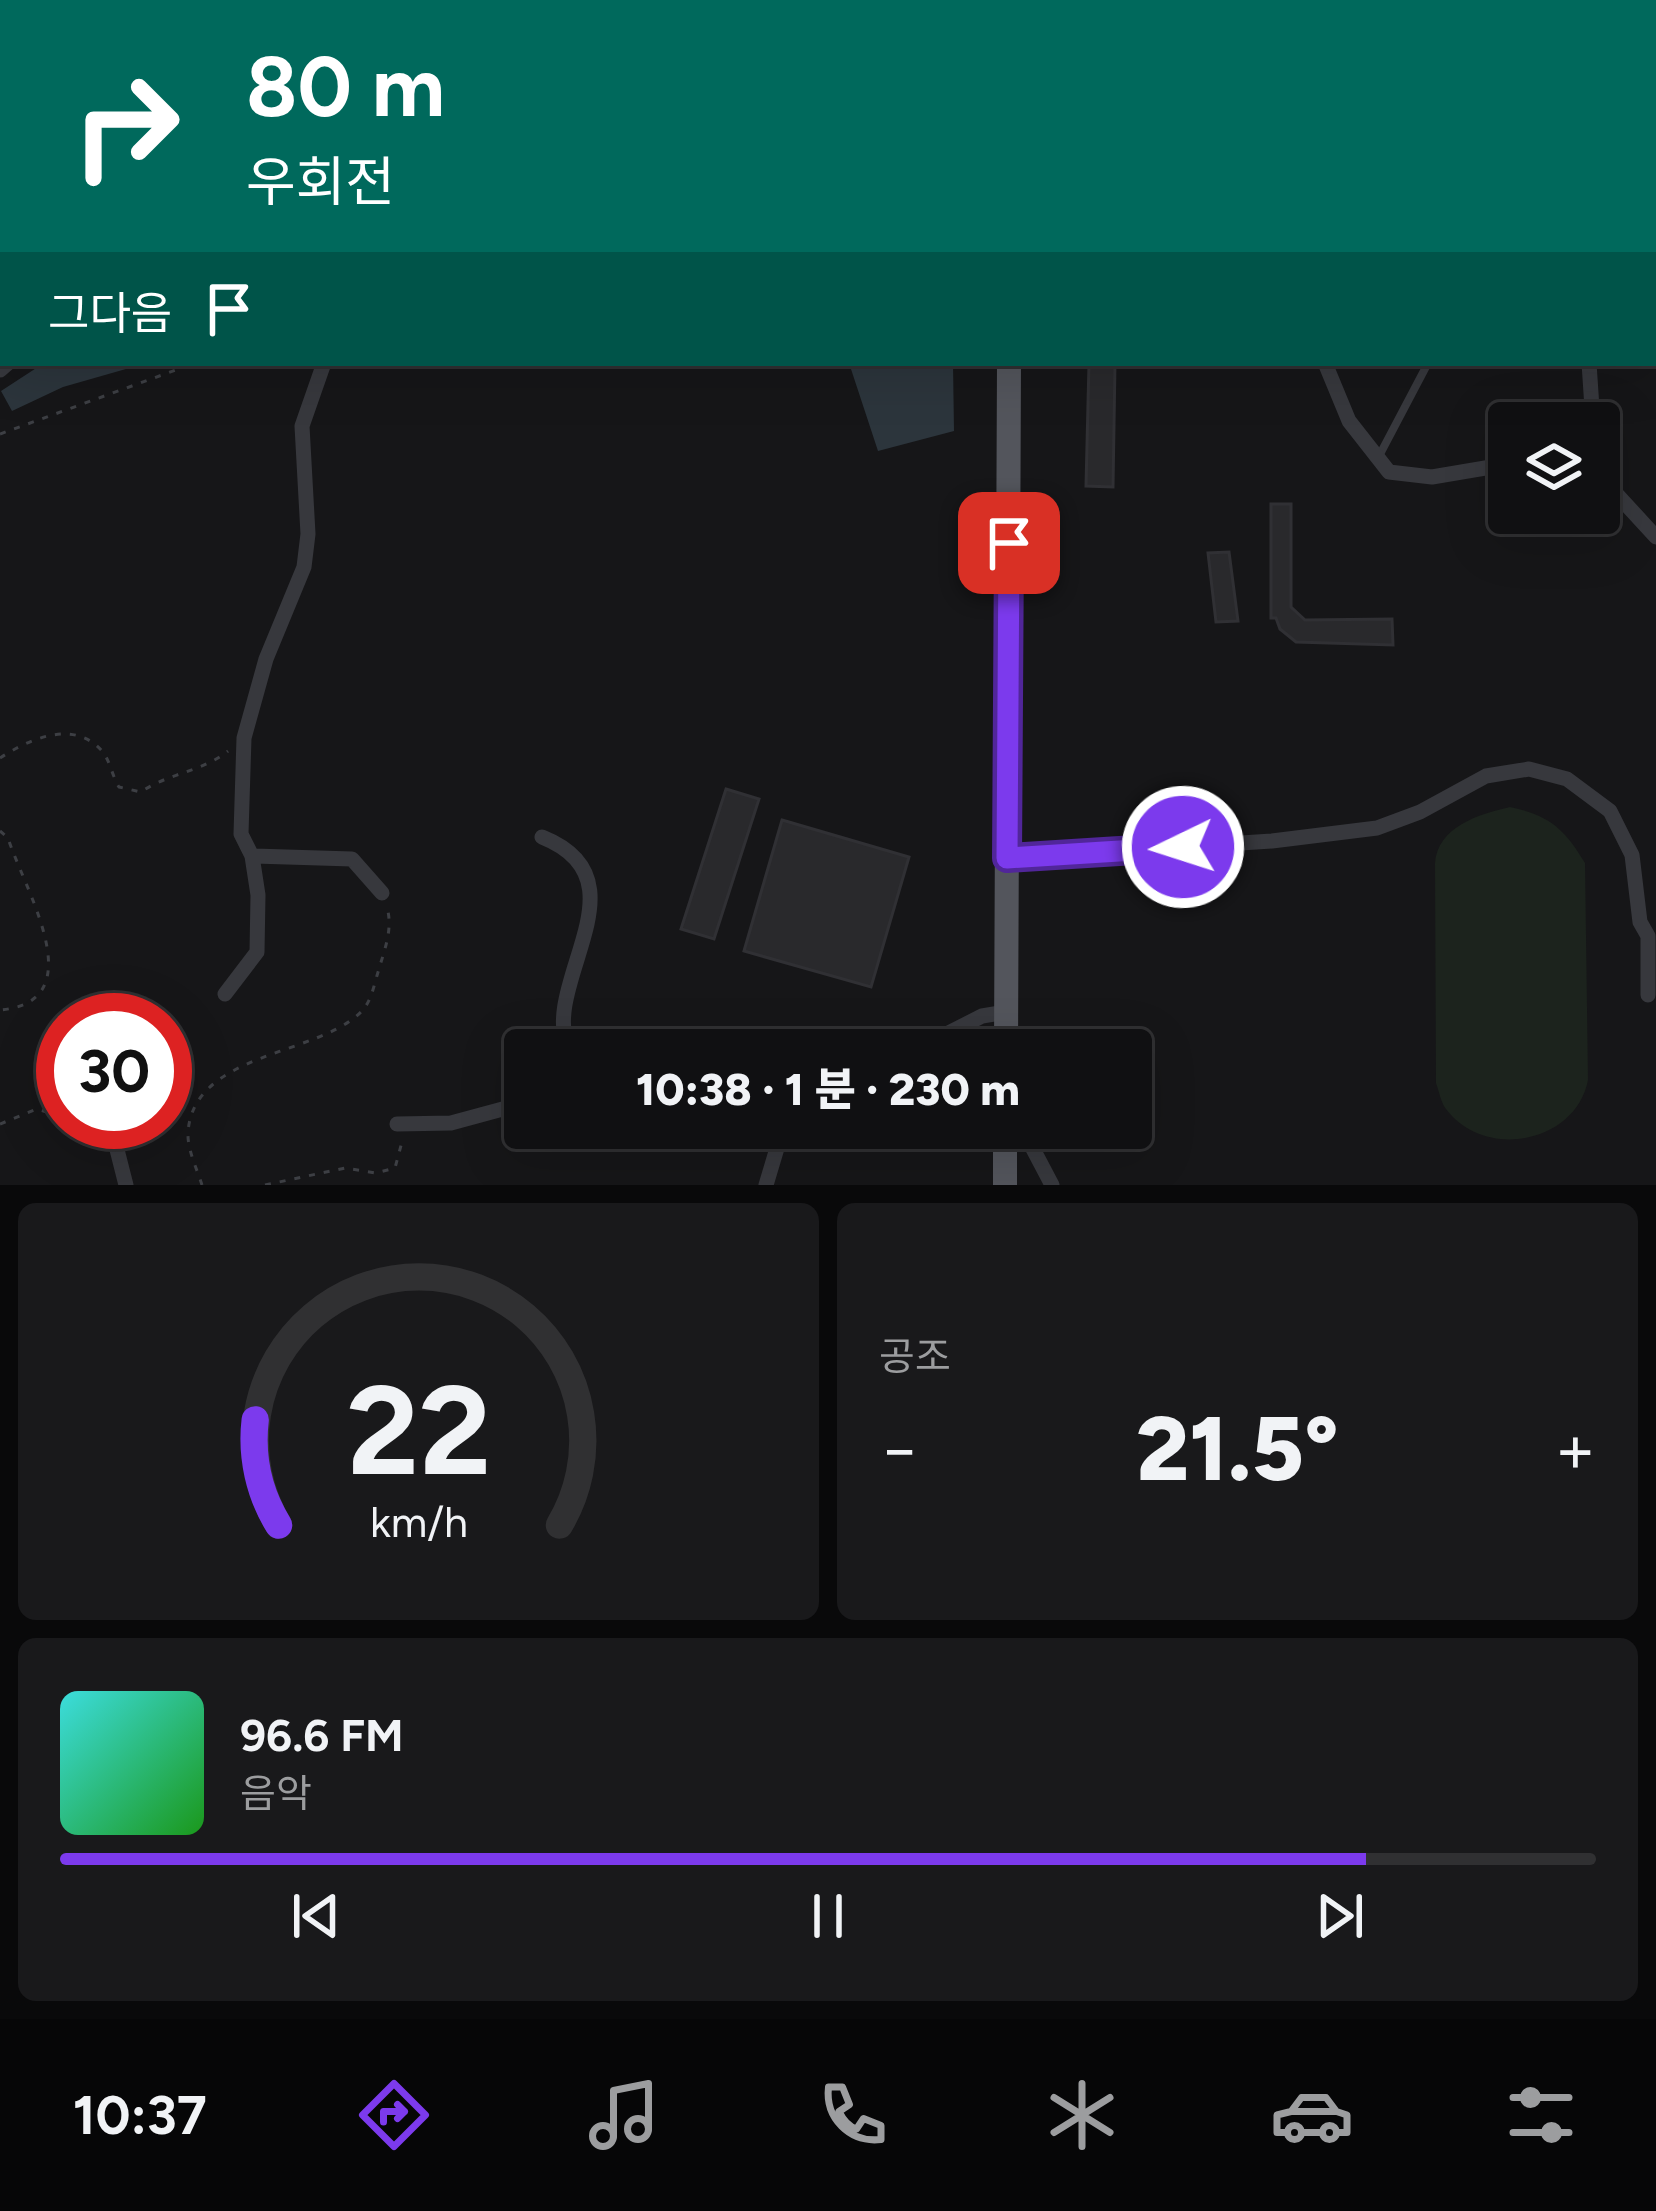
<!DOCTYPE html>
<html lang="ko">
<meta charset="utf-8">
<style>
body{margin:0;font-family:Figtree,"Noto Sans KR",sans-serif;background:#19191b;color:#f1f3f6;height:100vh;display:flex;flex-direction:column;font-size:45px;white-space:nowrap}
*{box-sizing:border-box;margin:0}
p{font-size:39px;color:#9c9d9f}
.icon{flex:none;width:66px;height:66px;fill:none;stroke:currentColor;stroke-width:2;stroke-linecap:round;stroke-linejoin:round}
.map{position:relative;height:1185px;overflow:hidden}
.side{display:flex;flex-direction:column;gap:18px;padding:18px;background:#09090a;flex:1}
.side>*{flex:none}
.hud{position:absolute;left:0px;top:0px;width:1656px;height:366px;box-shadow:0 12px 48px #0002,0 0 0 3px #303032;background:#00695c;color:#fff;overflow:hidden}
.tools{position:absolute;left:1488px;top:402px;display:grid;gap:24px}
.tools a{display:grid;place-items:center;width:132px;height:132px;border-radius:12px;background:#101012;box-shadow:0 12px 48px #0002,0 0 0 3px #303032;font-size:60px}
.speed{position:absolute;left:36px;top:993px;display:flex;gap:24px;font-size:60px;font-weight:700;text-align:center}
.speed>*{display:grid;place-content:center;width:156px;height:156px;border-radius:50%;background:#101012;box-shadow:0 12px 48px #0002,0 0 0 3px #303032;line-height:1}
.speed .limit{border:18px solid #d22;background:#fff;color:#111}
.pin{position:absolute;display:grid;place-items:center;width:102px;height:102px;color:#fff;margin:-51px;border-radius:24px;box-shadow:0 6px 18px #0006}
.me{position:absolute;width:132px;margin:-66px;rotate:266deg;stroke-linejoin:round;filter:drop-shadow(0 0 9px #0008)}
.turn{display:flex;align-items:center;gap:42px;height:252px;padding:0 48px;font-size:54px}
.turn .icon{width:156px;height:156px;stroke-width:2.5}
.turn b{display:block;font-size:84px;line-height:102px}
.then{display:flex;align-items:center;height:114px;padding:0 48px;background:#0003;gap:24px;font-size:45px}
.big{font-size:90px;font-weight:800;line-height:1.1}
.side .card{flex:1;display:flex;flex-direction:column;justify-content:center;gap:18px;min-width:0;padding:0 42px;border-radius:18px;background:#19191b}
.side .dial{align-items:center;gap:0}
.dial svg{height:312px;overflow:visible;fill:none;stroke:#303032;stroke-width:7;stroke-linecap:round;text-anchor:middle}
.dial text{fill:#f1f3f6;stroke:none}
.song{display:flex;align-items:center;gap:36px}
.cover{width:144px;height:144px;border-radius:18px;background:linear-gradient(135deg,hsl(180 70% 55%),hsl(120 70% 35%))}
.played{height:12px;border-radius:6px;background:linear-gradient(90deg,#7c3aed 85%,#303032 85%)}
.keys{display:flex;justify-content:space-around;direction:ltr}
.heat{display:flex;justify-content:space-between;align-items:center;font-size:66px;direction:ltr}
.side .tiles{flex:1;display:grid;gap:18px;grid-template-columns:1fr 1fr}
.card:last-child{grid-column:span 2}
.trip{position:absolute;left:504px;top:1029px;width:648px;height:120px;border-radius:12px;background:#101012;box-shadow:0 12px 48px #0002,0 0 0 3px #303032;font-weight:800;line-height:120px;text-align:center}
.menu{display:flex;height:192px;justify-content:space-around;align-items:center;background:#060607;color:#9c9d9f}
.menu .icon{width:84px;height:84px}
.menu .selected{color:#7c3aed}
.menu b{font-size:54px;color:#f1f3f6}
.map>svg:first-child{display:block}
.green{fill:#1c231d}
.water{fill:#2c353c}
.building{fill:#29292c;stroke:#303034;stroke-width:3}
.lines{fill:none;stroke-linecap:round;stroke-linejoin:round}
.path{stroke:#3d3f44;stroke-width:3;stroke-dasharray:6 9;stroke-linecap:butt}
.lane{stroke:#37383d;stroke-width:8}
.street{stroke:#37383d;stroke-width:15}
.primary{stroke:#53555c;stroke-width:24}
.route-casing{stroke:#51269a;stroke-width:30}
.route{stroke:#7c3aed;stroke-width:21}
</style>
<div class="map">
<svg width="1656" height="1185" viewBox="0 0 1656 1185">
<rect width="100%" height="100%" fill="#161618"/>
<!-- green -->
<path class="green" d="M1510,807c39,8 55,22 75,56l3,217c-12,63 -103,81 -142,29 -5,-6 -7,-18 -10,-26l-1,-219c2,-37 44,-50 75,-57z"/>
<!-- water -->
<path class="water" d="M44,363h103l-84,24 -51,24 -11,-20z
M849,363h104l1,68 -76,20z"/>
<!-- building -->
<path class="building" d="M1089,363h26l-2,124 -27,-1z
M1271,504h20v103l14,13 87,-1 1,26 -97,-3 -16,-13 -4,-11h-5z
M1229,552l9,69 -22,1 -8,-69z
M726,789l33,10 -45,140 -33,-10z
M782,820l127,37 -38,130 -127,-36z"/>
<g class="lines">
<!-- path -->
<path class="path" d="M5,3l3,-3
M0,8l3,-3
M0,434l195,-71
M0,758c28,-18 73,-40 102,-7 8,9 10,25 17,36l22,5c27,-19 61,-20 87,-41
M0,831l8,7c16,51 87,164 -8,172
M73,1122l22,6
M0,1124l37,-15 26,8
M202,1185c-5,-16 -15,-36 -14,-53 6,-80 129,-76 173,-120 11,-11 13,-28 18,-43 6,-21 14,-40 8,-62
M265,1185l80,-17 31,5 19,-5 8,-30"/>
<!-- lane -->
<path class="lane" d="M593,3l1,-3
M713,3v-3
M1378,458l50,-95"/>
<!-- street -->
<path class="street" d="M513,0v3
M1564,0h7
M1619,0l13,3
M992,3l7,-3
M1083,3v-3
M1174,3l3,-3
M1653,7h3
M1653,142l3,-10
M1325,363l24,58 40,51 43,5 77,-13
M1589,363l4,60
M0,370l8,-7
M1599,475l57,62
M542,837c108,43 -4,147 27,213
M252,856l100,3 30,34
M1007,858l265,-17 105,-13 43,-16 66,-36 43,-7 38,10 43,32 22,44 8,67 8,14v59
M225,994l32,-42 1,-57 -6,-39 -11,-22 3,-96 22,-79 38,-92 4,-33 -6,-108 22,-63
M915,1050l67,-34 24,-4
M397,1124l54,-1 74,-20
M1022,1128l30,57
M112,1130l14,55
M766,1185l17,-57"/>
<!-- primary -->
<path class="primary" d="M1013,3v-3
M1006,1050l3,-687
M1005,1185v-57"/>
</g>
<g class="lines">
<!-- route casing -->
<g class="route-casing">
<path id="route" d="M1009,543l-2,315 176,-11"/>
</g>
<!-- route -->
<use href="#route" class="route"/>
</g>
</svg>
<div class="tools">
<a><svg class="icon" aria-label="layers" viewBox="0 0 24 24"><path d="M12 4l9 5-9 5-9-5zM3 14l9 5 9-5"/></svg></a>
</div>
<div class="speed"><div class="limit">30</div></div>
<div class="pin" style="left:1009px;top:543px;background:#d93025"><svg class="icon" aria-label="arrive" viewBox="0 0 24 24"><path d="M6 21V4h12l-3 4 3 4H6"/></svg></div>
<svg class="me" style="left:1183px;top:847px" viewBox="-20 -20 40 40"><circle r="17" fill="#7c3aed" stroke="#fff" stroke-width="3"/><path d="M0-11L8 9 0 5-8 9z" fill="#fff"/></svg>
<div class="trip">10:38 · 1 분 · 230 m</div>
<div class="hud">
<div class="turn"><svg class="icon" aria-label="right" viewBox="0 0 24 24"><path d="M7 20v-9h11M14 6l5 5-5 5"/></svg><div><b>80 m</b>우회전</div></div>
<div class="then">그다음<svg class="icon" aria-label="arrive" viewBox="0 0 24 24"><path d="M6 21V4h12l-3 4 3 4H6"/></svg></div>
</div>
</div>
<section class="side">
<div class="tiles">
<div class="card dial"><svg viewBox="0 0 100 80">
<path d="M14 69A42 42 0 1 1 86 69"/>
<path d="M14 69A42 42 0 0 1 8 42" stroke="#7c3aed"/>
<text x="50" y="56" font-size="32" font-weight="700">22</text>
<text x="50" y="72" font-size="11">km/h</text>
</svg></div>
<div class="card"><p>공조</p>
<div class="heat"><a>−</a><b class="big">21.5°</b><a>+</a></div>
</div>
<div class="card">
<div class="song"><i class="cover"></i><div><b>96.6 FM</b><p>음악</p></div></div>
<div class="played"></div>
<div class="keys"><svg class="icon" aria-label="previous" viewBox="0 0 24 24"><path d="M18 5L8 12l10 7zM5 5v14"/></svg><svg class="icon" aria-label="pause" viewBox="0 0 24 24"><path d="M8 5v14M16 5v14"/></svg><svg class="icon" aria-label="next" viewBox="0 0 24 24"><path d="M6 5l10 7-10 7zM19 5v14"/></svg></div>
</div>
</div>
</section>
<nav class="menu">
<b>10:37</b>
<svg class="icon selected" aria-label="directions" viewBox="0 0 24 24"><path d="M12 3l9 9-9 9-9-9zM9 14v-3h6M13 9l2 2-2 2"/></svg>
<svg class="icon" aria-label="music" viewBox="0 0 24 24"><path d="M9 18V5l10-2v13"/><circle cx="6" cy="18" r="3"/><circle cx="16" cy="16" r="3"/></svg>
<svg class="icon" aria-label="phone" viewBox="0 0 24 24"><path d="M5 4h4l2 5-3 2q2 4 5 5l2-3 5 2v4C11 20 4 13 5 4z"/></svg>
<svg class="icon" aria-label="climate" viewBox="0 0 24 24"><path d="M12 3v18M4 7l16 10M4 17L20 7"/></svg>
<svg class="icon" aria-label="car" viewBox="0 0 24 24"><path d="M5 17H2v-5l4-1 3-4h7l3 4 3 1v5h-3M9 17h6M6 11h13"/><circle cx="7" cy="17" r="2"/><circle cx="17" cy="17" r="2"/></svg>
<svg class="icon" aria-label="filters" viewBox="0 0 24 24"><path d="M4 7h16M4 17h16"/><circle cx="9" cy="7" r="2"/><circle cx="15" cy="17" r="2"/></svg>
</nav>
